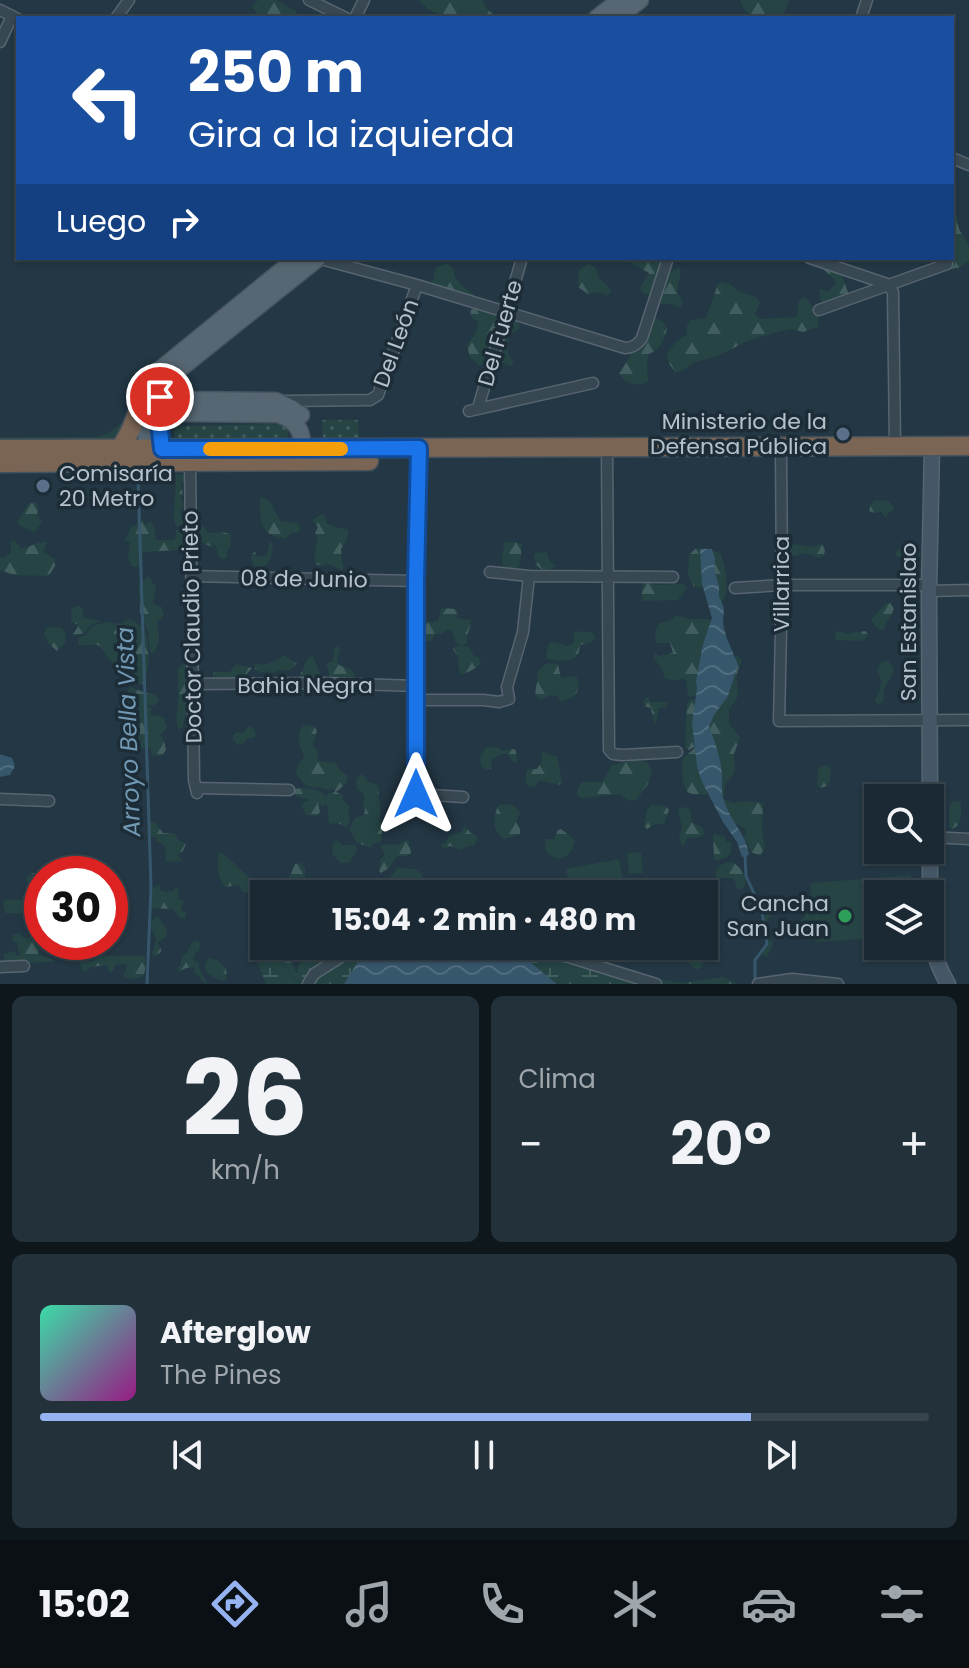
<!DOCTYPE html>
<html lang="es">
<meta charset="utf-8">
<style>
body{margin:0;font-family:Poppins,sans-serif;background:#23313b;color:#f1f3f6;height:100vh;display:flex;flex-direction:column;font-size:30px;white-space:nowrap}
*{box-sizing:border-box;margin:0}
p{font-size:26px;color:#9fa6ac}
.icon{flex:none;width:44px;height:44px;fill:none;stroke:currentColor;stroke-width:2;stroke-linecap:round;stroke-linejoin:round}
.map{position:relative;height:984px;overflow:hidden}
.drawer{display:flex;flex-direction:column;gap:12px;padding:12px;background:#0e171c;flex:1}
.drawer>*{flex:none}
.guide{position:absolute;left:16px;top:16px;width:938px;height:244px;border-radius:0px;box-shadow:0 2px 6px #0004,0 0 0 2px #38454e;background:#1a4fa0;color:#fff;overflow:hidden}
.tools{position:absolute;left:864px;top:784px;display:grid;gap:16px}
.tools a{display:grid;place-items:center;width:80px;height:80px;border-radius:0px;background:#1a2933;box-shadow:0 2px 6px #0004,0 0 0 2px #38454e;font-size:40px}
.speed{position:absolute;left:24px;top:856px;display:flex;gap:16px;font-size:40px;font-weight:700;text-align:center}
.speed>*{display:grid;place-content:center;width:104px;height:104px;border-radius:50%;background:#1a2933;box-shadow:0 2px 6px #0004,0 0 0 2px #38454e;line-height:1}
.speed .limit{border:12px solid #d22;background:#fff;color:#111}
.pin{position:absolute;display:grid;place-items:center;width:68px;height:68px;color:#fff;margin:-34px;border:4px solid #fff;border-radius:50%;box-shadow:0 2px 8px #0007}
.me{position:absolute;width:88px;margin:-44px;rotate:0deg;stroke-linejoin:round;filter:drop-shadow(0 0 6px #0008)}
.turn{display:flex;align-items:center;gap:28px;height:168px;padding:0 40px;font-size:36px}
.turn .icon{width:104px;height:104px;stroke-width:2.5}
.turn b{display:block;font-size:56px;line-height:68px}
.then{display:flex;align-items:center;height:76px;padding:0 40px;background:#0003;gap:16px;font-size:30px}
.big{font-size:60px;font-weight:700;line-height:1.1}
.drawer .widget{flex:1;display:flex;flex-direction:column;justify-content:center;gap:12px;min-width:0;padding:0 28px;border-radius:12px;background:#23313b}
.drawer .dial{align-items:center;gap:0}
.dial b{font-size:104px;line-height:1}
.song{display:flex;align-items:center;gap:24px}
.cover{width:96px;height:96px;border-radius:12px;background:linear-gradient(135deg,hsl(160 70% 55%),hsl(310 70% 35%))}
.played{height:8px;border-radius:4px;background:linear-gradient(90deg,#95b2f1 80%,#38454e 80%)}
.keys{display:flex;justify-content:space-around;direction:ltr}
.heat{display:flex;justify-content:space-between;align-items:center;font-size:44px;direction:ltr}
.drawer .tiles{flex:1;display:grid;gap:12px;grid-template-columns:1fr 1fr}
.widget:last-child{grid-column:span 2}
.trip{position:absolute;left:250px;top:880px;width:468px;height:80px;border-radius:0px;background:#1a2933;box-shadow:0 2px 6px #0004,0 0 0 2px #38454e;font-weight:700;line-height:80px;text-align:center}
.tabs{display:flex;height:128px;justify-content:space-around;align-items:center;background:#0a1014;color:#9fa6ac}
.tabs .icon{width:56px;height:56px}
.tabs .current{color:#95b2f1}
.tabs b{font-size:36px;color:#f1f3f6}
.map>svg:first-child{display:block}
.grass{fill:url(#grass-tufts)}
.forest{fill:url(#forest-firs)}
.wetland{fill:url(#wetland-marsh)}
.park{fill:url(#park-dots)}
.garden{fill:#254443}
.water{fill:url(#water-waves)}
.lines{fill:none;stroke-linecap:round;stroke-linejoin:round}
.stream{stroke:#36566c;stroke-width:3}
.street-casing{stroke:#566570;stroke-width:13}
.secondary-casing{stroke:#566570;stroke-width:17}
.primary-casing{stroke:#45545f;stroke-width:19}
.highway-casing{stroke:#43525d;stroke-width:21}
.street{stroke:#384853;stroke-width:10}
.secondary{stroke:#455766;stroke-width:14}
.primary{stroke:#566773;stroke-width:16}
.highway{stroke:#7a6454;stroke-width:18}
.route-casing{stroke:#114b97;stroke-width:20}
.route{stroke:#1a73e8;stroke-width:14}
.slow{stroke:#f59e0b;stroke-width:14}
.service-dot{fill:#5c6f8a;stroke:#1d2d38;stroke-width:3}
.leisure-dot{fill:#2e9e5b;stroke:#1d2d38;stroke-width:3}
.labels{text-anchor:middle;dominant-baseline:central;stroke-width:7;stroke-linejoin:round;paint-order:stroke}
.street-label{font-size:22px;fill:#b5c2cd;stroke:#1d2d38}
.poi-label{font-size:22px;fill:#b5c2cd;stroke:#1d2d38;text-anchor:end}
.water-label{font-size:24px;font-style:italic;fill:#7299b3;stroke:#1d2d38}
</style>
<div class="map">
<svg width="969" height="984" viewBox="0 0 969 984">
<defs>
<pattern id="grass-tufts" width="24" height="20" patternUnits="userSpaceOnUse" patternTransform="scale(2)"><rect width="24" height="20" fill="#254443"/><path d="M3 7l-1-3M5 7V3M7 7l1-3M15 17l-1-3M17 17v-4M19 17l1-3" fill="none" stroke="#425d5d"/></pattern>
<pattern id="forest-firs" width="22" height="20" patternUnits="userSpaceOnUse" patternTransform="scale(2)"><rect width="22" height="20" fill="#254443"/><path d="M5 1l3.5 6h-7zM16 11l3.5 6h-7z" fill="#425d5d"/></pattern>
<pattern id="wetland-marsh" width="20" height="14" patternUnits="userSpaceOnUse" patternTransform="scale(2)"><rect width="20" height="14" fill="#254443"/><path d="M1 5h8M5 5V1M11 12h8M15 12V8" fill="none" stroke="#425d5d"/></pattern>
<pattern id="park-dots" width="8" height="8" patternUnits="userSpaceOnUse" patternTransform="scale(2)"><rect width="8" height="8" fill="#254443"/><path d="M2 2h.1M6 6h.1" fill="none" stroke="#425d5d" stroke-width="1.8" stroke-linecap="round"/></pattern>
<pattern id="water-waves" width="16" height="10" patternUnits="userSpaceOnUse" patternTransform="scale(2)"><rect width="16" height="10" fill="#36566c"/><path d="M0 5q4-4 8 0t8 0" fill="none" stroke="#516d80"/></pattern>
</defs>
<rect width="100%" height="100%" fill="#233744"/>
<!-- grass -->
<path class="grass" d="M130,417l11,24 -141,2v-6h96l11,-3z"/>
<!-- forest -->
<path class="forest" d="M258,0h18l21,12 -3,6h-33l-9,-11z
M419,0h63l5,9 6,5v4l-50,-2 -14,-6z
M740,0h48l1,2 -8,16c-17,0 -36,2 -41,-18z
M957,216l2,13 10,17v14l-8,7 -18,4 -10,-9h-9l-8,-3 36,-1v-41z
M623,258h40l-9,35 -8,2 -5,-4 -1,-3 9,-15z
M447,263l6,5 2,9 8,10 11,7v4l-42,-14 4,-16z
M588,264c8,2 9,6 10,13l11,10 2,5 -4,4 -7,-4 -12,2 -10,-7 1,-17z
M826,267c22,8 15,11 24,29l-25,9 -5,-6 -1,-9 4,-1 4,3 9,-8 -1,-4 -11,-10z
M679,268l2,2 -4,22 6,10 -3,6c-9,-6 -13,-3 -21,-4v-4l7,-15 2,-11z
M721,282l8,2 9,7 18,6 4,6 -5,11 5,5 37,-2 2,-17 6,-3 13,17v13l-15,5 -11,-3 -11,2 -34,10 -29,15 -25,7 -13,9h-4c-18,-17 -5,-26 11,-38v-8l4,-6 15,-2 12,-34z
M475,308l20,7 3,6 -12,40 -6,5 -10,-9 -3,-11 10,-16 1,-8c-5,-4 -9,-5 -7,-12z
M646,316c8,0 17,3 21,12 -3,12 -6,21 -18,26l-2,8 1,19c-10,7 -23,3 -29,-7l14,-23 2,-13 3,-1 4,-13 -2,-3z
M510,319l8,2 2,7 -11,8 -1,17 6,10 -3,3 -8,-3 -6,-6 10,-36z
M176,474l8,1 3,5 -6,4 2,11 -2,3 3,7 -4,7 4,9 -2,4 -4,2 -3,-2 -1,-7z
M260,497c14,1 13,16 21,24l16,2 3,4 -1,6 -6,-1 -8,7 -4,-2 -2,2c-4,-3 -9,-4 -13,-8 -7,-8 -6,-24 -6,-34z
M876,500l12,1 5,5v4l-5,3 -2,5 -5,-6 -6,1 -6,-2 2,-8z
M36,502l3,8 -2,3 5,10 -8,9 -14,-6 -2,-5 10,-17z
M324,514c2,4 1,7 3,9 3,3 7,2 11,5l9,1 2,2 -3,11 -5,7 1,13 2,4 -1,4h-2l-14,-7 -5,3 -7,-2c0,-9 0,-17 3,-26l-3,-5 3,-6 -6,-7 8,-5z
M142,519l3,6 6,-3 3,3 2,15h19l1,-10h4l1,3 5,-1 2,1 -2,12 -6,5 -36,2 -2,2 1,8 -6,5h-5l-4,-9 2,-15 -5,-3 7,-14 4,-1 2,-5z
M200,525l4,2 4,6 15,-1 7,2 1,11 -5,8 1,4 -3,2 -5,-2 -4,-13 -3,3 -15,-6 -2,1v-10z
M14,540l7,8c10,0 14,-7 26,-6l-4,10 12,7v7l-6,10 -35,-1 -14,-5v-13l4,1 7,-5v-11z
M271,542l2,1c-1,9 -2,20 -10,25l-9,-2 -3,-9 2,-4 2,-1 2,5 10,-2 2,-11z
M505,542h10l7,2c-2,13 2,33 -19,23l-1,-11z
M788,543l22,4 12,-3 3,6 -1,5 -5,3 -14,-5 -16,4z
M915,545c6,5 6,13 0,17 -6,-4 -13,-2 -19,-6v-4l5,-5z
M705,548l15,5c5,9 11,41 2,48 -1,2 -4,2 -6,3l-10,-16 -12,-1 -6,-12 1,-20 6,-6z
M547,552c2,10 1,7 9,14l-11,6 -9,-7 -2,-9 2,-3z
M147,577h3l2,6 4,2 -3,18 2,2 6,1 3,9 -2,4 -5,2 2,20 -5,12 -4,-1 -2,-20 -8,-19 -1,-28z
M644,581l11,4 28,-1 4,4 -9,12 -35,1 -2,-4z
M886,603h4l4,5 -4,11 -5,3v8c-7,0 -11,-4 -14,-10z
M79,606l3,2 2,10 18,3 -12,4 -5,8 -10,3 -2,-2 6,-9 -8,-3v-12l3,-3z
M441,608l15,1 2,4 -1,5 14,2c0,9 -5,13 -4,23l-6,4 8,-1 4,9 6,3 2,5c-5,7 -13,8 -20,13l-3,-11 1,-7 -6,-9 2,-3h6l-5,-3 -4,-12 -4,-2 -7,5h-6l-4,7h-7l-2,-8 1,-7 3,-4 12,-1z
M675,616c7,0 9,2 15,3 7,1 14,-1 21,1l-13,75 -8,2 -2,-2 -2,-15 -2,-2 -6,2 -13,-1 -3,-10 -8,-10v-7l5,4 14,-3 -3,-10h-14l-1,-10 4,-10 10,-2z
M129,619c7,2 9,7 15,9 6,17 7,39 -1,56 -17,-3 -33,-24 -43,-38 -6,-3 -15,0 -22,-1l1,-8 7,-2 6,-9 15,-4 14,2z
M56,627l6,1 4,7 -1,8 -8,8 -9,-8 -4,-9 2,-6z
M582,631l11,2 2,5 -5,5 -10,2c-1,21 -17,15 -33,14l-1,-4 3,-12 5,-1 13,4 7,-3v-10z
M839,631c9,6 16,0 26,0l3,3 -3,5 -4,2 -25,-1 -1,-7z
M338,646l2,3 -3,11 2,5c7,3 15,3 16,13l-3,3h-19l-4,-3v-6l-3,-7 3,-3h4l1,-13z
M283,655l14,8 -8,8 -9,-1 -7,3 -7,-2 -5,2 -6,-4v-6c10,3 21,0 28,-8z
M311,656h2l8,19c-7,6 -14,5 -21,0l7,-15z
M737,656l5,4c-2,5 -4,9 -5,14 -2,16 7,20 -8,34v16l11,13 -6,17 1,18 -10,13 -1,11 -3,2 -5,-10 -11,-91 24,-34z
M888,661c12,13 0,16 -4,28 -1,4 0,9 -1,13l-5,3 -3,-5 5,-11 1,-8 -4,-10 4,-9z
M184,663l3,3 -1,7 3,5 -2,12 4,3 -8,33 -4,5c-4,-10 -2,-18 -1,-27 1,-12 -1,-23 0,-35z
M547,663l11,1 3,14 15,-2c7,14 -1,24 -16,25l-3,-5c-7,-2 -10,1 -16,4l-6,-4 3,-25z
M236,664l16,4 -9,10 -29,1 -2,-2 2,-5h16z
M130,687l16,6 9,1 4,7 -6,5 -7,-2 6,5 -2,6 13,2 4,11 -7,7 4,5 2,10 -4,6h-4l-7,-2v-5l-17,-2 -13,-19v-13l-3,-7z
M647,697l4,5h17l-1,5 -8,1 -3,15 -2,1 -3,-16 -7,-2v-6z
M691,699h7v46l-9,5 -4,-2 2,-45z
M304,725l10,1 3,5 -4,14 5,7 -1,9 19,2 5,8 7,5 -2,8 -10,8 7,3v5l6,6 -1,8 2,8 -3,5 -10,-4 -8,1 -2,-20 -5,2 -4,-3 2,9 -3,4 -11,-1 -5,-10 4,-4 6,-1 -13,-3 -4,-3 -1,-4c9,-4 27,-2 33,7l3,-4 6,-1 -2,-3c-12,2 0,1 -12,-1 -16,-1 -17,-2 -25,-16l2,-7 6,-8c-3,-11 -10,-21 0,-32z
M249,726l5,3 2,6 -2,3h-6l-5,6 -5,1 -5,-5v-4l5,-4 5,1z
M497,747l6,4 11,-2 2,2 1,11 -3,1 -6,-9h-7l-9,5 -1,10 -5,1 -5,-4 -1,-9 6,-9z
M695,748l2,3 10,36 1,5 -2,3c-5,-1 -9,0 -14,-1 -12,-2 -10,-26 -9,-36z
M543,751l10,5h4l5,26 -3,3 -20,-5 -3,6 -6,1 -4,-4v-10l2,-4h9l4,-6z
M635,760l12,2 5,7 -4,15 -12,16 -7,1 -9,-7 -37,4 -4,-1 -2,-3 1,-6 4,-6h20l10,-17z
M825,765l5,2 1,7 -3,12 -8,2 -3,-4 1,-16z
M362,774l7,8 7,2 3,3c-2,13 4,22 0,34l4,3 -2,18 -8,2 -3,4 -14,-6 -3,-7 -4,-5 5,-11 10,-4 1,-7 -2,-6 2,-5 -2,-4 -5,-3c-3,-7 -3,-12 4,-16z
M724,799l9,4 11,-2 19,2 -1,29 3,15 -5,9 -9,-4 -7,-15 2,-5 -1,-3 -14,-9 -9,-19z
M954,801h5l2,1c0,11 2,23 -9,27l-3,-2c1,-9 -3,-20 5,-26z
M502,804l12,1 6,8 -4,9 4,6v6l-16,5c-12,-7 -11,-21 -6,-33z
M652,805l14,1 3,4 -5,14h-9l-8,5 -3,-3 3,-17z
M684,807l6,3 2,12 11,6 1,5 -3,4 -13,1 -5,9 -4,-8 3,-12 -4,-17 1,-2z
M150,822h5l8,11 13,1 2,6 8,4 -3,7 -6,3 6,7 -17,1 -1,-16 -8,-4 -1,-5h-9z
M464,826l7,7 6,3 -2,9 -7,1 -7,4 -11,-4 -6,2 -3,-2 1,-2 4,-2 3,-6 12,-4z
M561,829l14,11c-2,10 -5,15 -15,19 -12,-3 -17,-8 -14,-20h8l4,-9z
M715,834l9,2 3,6h4v10l-4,5 -11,4 -2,-3 -1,-22z
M336,840l7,5h13l1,5 -8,13h-8l-8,-8 -1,-8z
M406,840l3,1 2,12 -5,3h-9l-8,12 -8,5 -2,-2 1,-11 5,-6 -4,-5v-3l7,-2 10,1z
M219,853l5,1 28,26v6l-5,7 -5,-1 -3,-7 -14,2c-7,-7 -9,-24 -6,-34z
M733,862l8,7 5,11 -1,5 -4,5 -5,-2 -1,-7 -3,-3h-15l-2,-3c3,-10 8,-13 18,-13z
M300,863l5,5v12l-6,2h-6l-8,7 -1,-3 3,-3v-5l3,-2 5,-12z
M398,868l17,1 7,5 -1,9 -8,10 -13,-1 -2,-6 -8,-3 1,-7z
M32,873l10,1v30l-7,1 -5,-4 -5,9v2l3,-2v4l-23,-1 -2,-10 2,-3h16l3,-6 5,3 2,-2 1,-7h-3l-3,-10z
M440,880l9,2 4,12h-30l6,-9z
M159,885l1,5 5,2 8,-1 2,-4 4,2 -1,10 6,2 -3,9 5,3 -1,5 -4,1 -9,-10 -20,-1c-1,-8 -4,-19 7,-23z
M763,903l8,5v7l-4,6 3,17 -2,2 4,1 1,3 -6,13 -6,-3 5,-13 -4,-2 3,-25z
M807,908c11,7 5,20 -5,27l-4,-3v-10l7,-5v-6z
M158,916l9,14 -1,7 -9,6 4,6v3l-6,4 -3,-1 4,-16 -6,-14 2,-5z
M19,933l7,6 10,-4 5,7 -3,12c5,3 10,3 16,6l-1,2 -40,1 -9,-3 -1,-6 12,-3 2,5 4,-2 -4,-6 1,-5 -6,-3 1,-5z
M197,941l3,2 -1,7 -5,5 -1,4 2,3h4v6l8,15 -5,-2 -3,-5 -4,-2 -1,-7 -8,1 -6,3 -3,-2 4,-5 1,-8 5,-3 5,-11z
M579,946h24l3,5 15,1v3l-9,5c-16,-6 -26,6 -33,-14z
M684,946h3l2,7h15c2,8 -1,14 -8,17l-6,-6 -7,-3 -1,-7z
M99,956h46c1,19 1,25 -20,22l-2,-3 3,-4v-7l-11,1 -1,5 -3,2 -2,-1 -2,-6 -16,2 -4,4 -5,-1 -2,-8 14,-1 1,-3z
M208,958l9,2 9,8 1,11 -5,2 -14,-7 -3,-7z"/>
<!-- wetland -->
<path class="wetland" d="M303,946h219v2l59,19 101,16 41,-6 14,7h-471l-12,-31 30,-4 13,24z"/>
<!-- park -->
<path class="park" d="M322,420h36l1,19h-36z
M288,424v16l-113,2 -1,-16z"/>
<!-- garden -->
<path class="garden" d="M641,852l2,21 -14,1 -2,-21z
M619,859l5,27 -53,8 -5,-25z
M911,875l2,19h-35v44l-63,4 -5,-59z
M284,961l11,20 -6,3h-6l-10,-17z"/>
<!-- water -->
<path class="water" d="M700,549h12l3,10 -1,9 5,19v9l5,12 -1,15 3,13 12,29 -10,31 -14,19 -5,12c6,15 13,34 13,51 0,9 -1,16 3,25 7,21 21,30 24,52l-7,2 -5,-15 -14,-20 -21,-40 -5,-15 -5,-45 5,-33 -1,-8 7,-37 9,-26 -10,-34z
M0,754l12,4 3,8 -5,9 -10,2z
M401,946h83l42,13 31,25h-213l17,-27 10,-5z"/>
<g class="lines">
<!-- stream -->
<path class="stream" d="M138,478l13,409 -4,97
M745,854l1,22 16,35 5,33 -12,16v22"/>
<!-- street casing -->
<g class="street-casing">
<path id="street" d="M309,0l37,18
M0,10l18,9
M116,18l13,-18
M355,18l9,-18
M861,18l6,-18
M0,42l12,-26
M952,158l17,7
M317,258l100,27 208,63c8,0 13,-4 17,-10l26,-80
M810,258l77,26 6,8 2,155
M819,310l128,-46
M282,401l88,-1 8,-5 39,-110
M478,408l44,-150
M469,411l124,-28
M781,447l1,138 -3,136 190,-1
M419,448l-3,133v213l47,3
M607,448l2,302 4,4 9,1 55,-3
M190,462l4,318 3,13
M490,572l39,4 144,1
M192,576l224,5
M735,588l47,-3h147
M929,591l40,-1
M193,684l131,-1 93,3
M417,700h66l16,2 10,-3 -2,-12 16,-55 6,-56
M196,788l93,2
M0,799l49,2
M930,837l39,2
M533,946l123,38
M0,967l24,-1
M308,984l6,-10 44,-28
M758,984l34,-5 46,5"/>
</g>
<!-- secondary casing -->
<g class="secondary-casing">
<path id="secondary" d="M930,798l-1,-207 3,-144
M930,850v44
M930,895c0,36 -1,57 18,89"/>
</g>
<!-- primary casing -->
<g class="primary-casing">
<path id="primary" d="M597,18l23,-18
M617,18l23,-18
M167,383c1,9 7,14 15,17l94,1 15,7 10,7
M157,397l5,9 14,7 102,1c24,8 25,22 25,44
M148,461c0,-32 -12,-60 8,-88l141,-115
M162,461c0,-34 -11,-56 10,-86l146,-117"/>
</g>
<!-- highway casing -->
<g class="highway-casing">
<path id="highway" d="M120,448c13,-17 19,-42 28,-63
M0,449l969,-3
M0,463l369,-2"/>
</g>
<!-- street -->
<use href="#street" class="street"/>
<!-- secondary -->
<use href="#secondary" class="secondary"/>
<!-- primary -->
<use href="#primary" class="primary"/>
<!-- highway -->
<use href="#highway" class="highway"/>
</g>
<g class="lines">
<!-- route casing -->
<g class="route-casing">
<path id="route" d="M160,397l-1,24 3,28 257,-1 -3,133v213"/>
</g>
<!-- route -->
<use href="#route" class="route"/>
<!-- slow -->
<path class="slow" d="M210,449h131"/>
</g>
<!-- markers -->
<g class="service-dot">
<circle cx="843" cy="434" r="8"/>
<circle cx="43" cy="486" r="8"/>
</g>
<circle class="leisure-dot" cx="845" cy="916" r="8"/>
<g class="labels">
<!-- street labels -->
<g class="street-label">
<text transform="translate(500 333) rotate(-74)">Del Fuerte</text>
<text transform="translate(396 343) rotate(-70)">Del León</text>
<text transform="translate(304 579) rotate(1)">08 de Junio</text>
<text transform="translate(781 584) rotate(-90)">Villarrica</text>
<text transform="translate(908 622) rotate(-90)">San Estanislao</text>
<text transform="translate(192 627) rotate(-91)">Doctor Claudio Prieto</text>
<text x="305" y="685">Bahia Negra</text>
</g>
<!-- poi labels -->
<g class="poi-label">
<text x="827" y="421">Ministerio de la<tspan x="827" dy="25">Defensa Pública</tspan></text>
<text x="59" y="473" text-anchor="start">Comisaría<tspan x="59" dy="25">20 Metro</tspan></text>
<text x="829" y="903">Cancha<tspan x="829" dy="25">San Juan</tspan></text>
</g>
<!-- water labels -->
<g class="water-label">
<text transform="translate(128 732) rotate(-92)">Arroyo Bella Vista</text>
</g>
</g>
</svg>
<div class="tools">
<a><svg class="icon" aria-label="search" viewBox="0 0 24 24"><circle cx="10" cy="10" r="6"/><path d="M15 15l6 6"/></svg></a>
<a><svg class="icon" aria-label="layers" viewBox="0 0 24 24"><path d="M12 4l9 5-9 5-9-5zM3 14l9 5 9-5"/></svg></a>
</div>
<div class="speed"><div class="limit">30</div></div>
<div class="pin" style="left:160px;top:397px;background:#d93025"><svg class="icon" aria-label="arrive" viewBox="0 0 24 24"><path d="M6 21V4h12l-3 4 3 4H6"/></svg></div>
<svg class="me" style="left:416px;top:794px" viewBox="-20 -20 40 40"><path d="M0-17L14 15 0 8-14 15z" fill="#1a73e8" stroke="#fff" stroke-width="4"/></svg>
<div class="trip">15:04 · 2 min · 480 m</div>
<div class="guide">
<div class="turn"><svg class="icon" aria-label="left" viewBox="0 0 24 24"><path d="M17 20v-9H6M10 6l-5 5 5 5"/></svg><div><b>250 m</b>Gira a la izquierda</div></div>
<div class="then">Luego<svg class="icon" aria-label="right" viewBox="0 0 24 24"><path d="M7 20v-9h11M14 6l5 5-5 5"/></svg></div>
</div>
</div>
<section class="drawer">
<div class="tiles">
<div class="widget dial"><b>26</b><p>km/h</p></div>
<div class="widget"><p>Clima</p>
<div class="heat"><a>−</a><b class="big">20°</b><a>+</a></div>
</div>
<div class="widget">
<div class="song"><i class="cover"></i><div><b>Afterglow</b><p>The Pines</p></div></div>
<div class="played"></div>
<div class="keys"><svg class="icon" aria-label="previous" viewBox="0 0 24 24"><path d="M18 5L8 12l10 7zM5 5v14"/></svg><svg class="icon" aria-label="pause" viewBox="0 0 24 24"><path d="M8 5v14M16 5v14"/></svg><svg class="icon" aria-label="next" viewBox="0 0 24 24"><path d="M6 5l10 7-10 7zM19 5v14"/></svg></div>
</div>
</div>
</section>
<nav class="tabs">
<b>15:02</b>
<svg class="icon current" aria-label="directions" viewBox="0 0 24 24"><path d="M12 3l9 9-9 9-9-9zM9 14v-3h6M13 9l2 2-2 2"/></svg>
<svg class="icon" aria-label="music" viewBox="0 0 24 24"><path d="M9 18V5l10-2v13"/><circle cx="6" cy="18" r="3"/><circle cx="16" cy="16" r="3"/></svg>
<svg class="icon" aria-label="phone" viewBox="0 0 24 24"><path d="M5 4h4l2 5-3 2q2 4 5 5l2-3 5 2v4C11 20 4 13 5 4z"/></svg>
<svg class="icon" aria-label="climate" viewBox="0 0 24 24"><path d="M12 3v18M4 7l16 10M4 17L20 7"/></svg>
<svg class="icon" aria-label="car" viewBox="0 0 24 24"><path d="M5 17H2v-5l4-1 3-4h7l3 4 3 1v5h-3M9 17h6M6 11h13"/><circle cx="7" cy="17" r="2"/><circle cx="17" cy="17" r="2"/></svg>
<svg class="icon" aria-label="filters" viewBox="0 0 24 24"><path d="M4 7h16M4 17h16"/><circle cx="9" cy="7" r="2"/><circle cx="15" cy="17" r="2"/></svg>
</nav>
